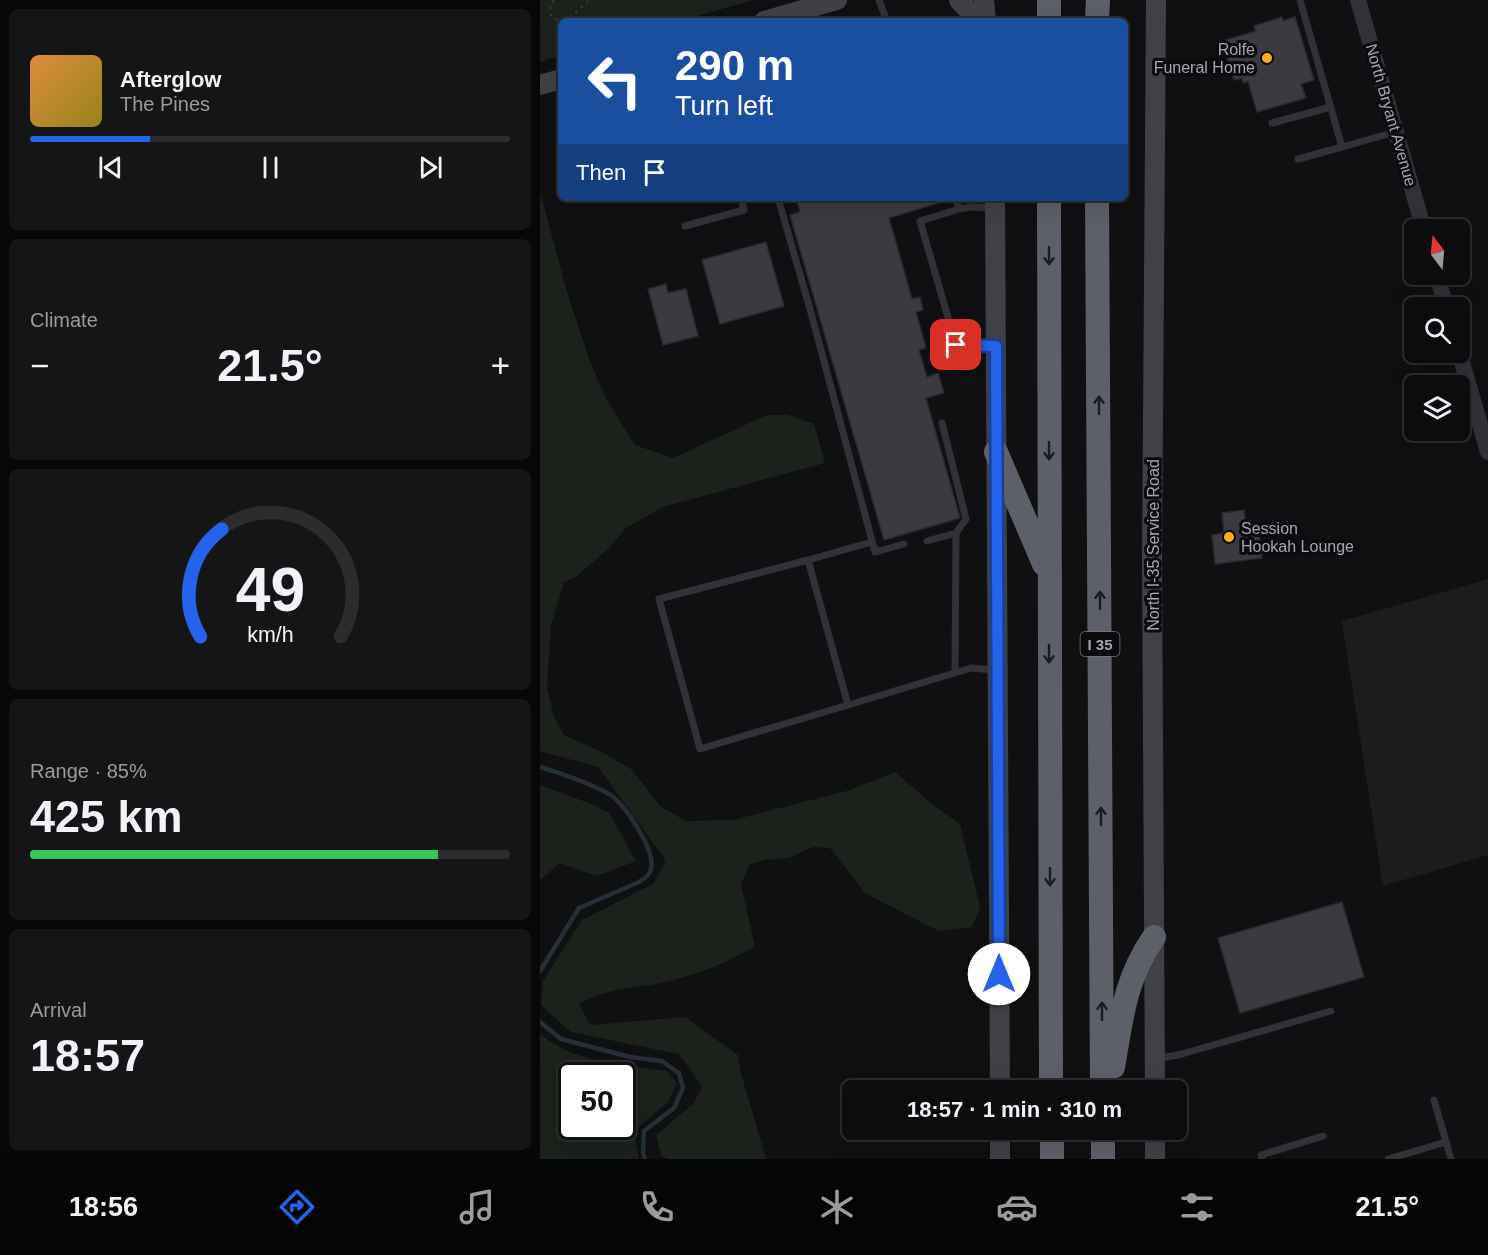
<!DOCTYPE html>
<meta charset="utf-8">
<style>
body{margin:0;font-family:Helvetica,sans-serif;background:#151517;color:#f1f3f6;height:100vh;display:flex;flex-direction:column;font-size:22px;white-space:nowrap}
*{box-sizing:border-box;margin:0}
p{font-size:20px;color:#9a9b9e}
.icon{flex:none;width:33px;height:33px;fill:none;stroke:currentColor;stroke-width:2;stroke-linecap:round;stroke-linejoin:round}
.map{position:relative;flex:1;overflow:hidden}
.drawer{display:flex;flex-direction:column;gap:9px;padding:9px;background:#070708;width:540px}
.drawer>*{flex:none}
.banner{position:absolute;left:18px;top:18px;width:570px;height:183px;border-radius:9px;box-shadow:0 6px 24px #0002,0 0 0 2px #2c2c2e;background:#1a4fa0;color:#fff;overflow:hidden}
.needle{width:39px;rotate:344deg}
.tools{position:absolute;left:864px;top:219px;display:grid;gap:12px}
.tools a{display:grid;place-items:center;width:66px;height:66px;border-radius:9px;background:#0c0c0e;box-shadow:0 6px 24px #0002,0 0 0 2px #2c2c2e;font-size:30px}
.speed{position:absolute;left:18px;top:1062px;display:flex;gap:12px;font-size:30px;font-weight:700;text-align:center}
.speed>*{display:grid;place-content:center;width:78px;height:78px;border-radius:50%;background:#0c0c0e;box-shadow:0 6px 24px #0002,0 0 0 2px #2c2c2e;line-height:1}
.speed .limit{border:3px solid #111;border-radius:9px;background:#fff;color:#111}
.pin{position:absolute;display:grid;place-items:center;width:51px;height:51px;color:#fff;margin:-26px;border-radius:12px;box-shadow:0 3px 9px #0006}
.me{position:absolute;width:66px;margin:-33px;rotate:0deg;stroke-linejoin:round;filter:drop-shadow(0 0 4px #0008)}
.turn{display:flex;align-items:center;gap:21px;height:126px;padding:0 18px;font-size:27px}
.turn .icon{width:78px;height:78px;stroke-width:2.5}
.turn b{display:block;font-size:42px;line-height:51px}
.then{display:flex;align-items:center;height:57px;padding:0 18px;background:#0003;gap:12px;font-size:22px}
.big{font-size:45px;font-weight:700;line-height:1.1}
.drawer .tile{flex:1;display:flex;flex-direction:column;justify-content:center;gap:9px;min-width:0;padding:0 21px;border-radius:9px;background:#151517}
.drawer .dial{align-items:center;gap:0}
.dial svg{height:156px;overflow:visible;fill:none;stroke:#2c2c2e;stroke-width:7;stroke-linecap:round;text-anchor:middle}
.dial text{fill:#f1f3f6;stroke:none}
.song{display:flex;align-items:center;gap:18px}
.cover{width:72px;height:72px;border-radius:9px;background:linear-gradient(135deg,hsl(30 70% 55%),hsl(50 70% 35%))}
.played{height:6px;border-radius:3px;background:linear-gradient(90deg,#2563eb 25%,#2c2c2e 25%)}
.keys{display:flex;justify-content:space-around;direction:ltr}
.heat{display:flex;justify-content:space-between;align-items:center;font-size:33px;direction:ltr}
.charge{height:9px;border-radius:4px;background:linear-gradient(90deg,#34c759 85%,#2c2c2e 0)}
.trip{position:absolute;left:302px;top:1080px;width:345px;height:60px;border-radius:9px;background:#0c0c0e;box-shadow:0 6px 24px #0002,0 0 0 2px #2c2c2e;font-weight:700;line-height:60px;text-align:center}
.menu{display:flex;height:96px;justify-content:space-around;align-items:center;background:#050506;color:#9a9b9e}
.menu .icon{width:42px;height:42px}
.menu .current{color:#2563eb}
.menu b{font-size:27px;color:#f1f3f6}
main{display:flex;flex:1;min-height:0}
.map>svg:first-child{display:block}
.built{fill:#1c1c1f}
.green{fill:#1a221b;fill-rule:evenodd}
.lines{fill:none;stroke-linecap:round;stroke-linejoin:round}
.stream{stroke:#262f36;stroke-width:4.5}
.building{fill:#3a3b40;stroke:#2a2a2e;stroke-width:1.5}
.path{stroke:#37393e;stroke-width:2;stroke-dasharray:3 4.5;stroke-linecap:butt}
.service{stroke:#313237;stroke-width:7}
.tertiary{stroke:#313237;stroke-width:16}
.secondary{stroke:#3f4147;stroke-width:20}
.motorway{stroke:#5d6068;stroke-width:24}
.oneway{stroke:#1b1c1f}
.route-casing{stroke:#184099;stroke-width:15}
.route{stroke:#2563eb;stroke-width:10}
.poi-dot{fill:#fcaf1e;stroke:#0b0b0d;stroke-width:2}
.labels{text-anchor:middle;dominant-baseline:central;stroke-width:6;stroke-linejoin:round;paint-order:stroke}
.shield{fill:#0b0b0d;stroke:#747882;stroke-width:1.5}
.shield-label{font-size:15px;font-weight:bold;fill:#a1a7b4}
.poi-label{font-size:16px;fill:#a1a7b4;stroke:#0b0b0d;text-anchor:end}
.street-label{font-size:16px;fill:#a1a7b4;stroke:#0b0b0d}
</style>
<main>
<section class="drawer">
<div class="tile">
<div class="song"><i class="cover"></i><div><b>Afterglow</b><p>The Pines</p></div></div>
<div class="played"></div>
<div class="keys"><svg class="icon" aria-label="previous" viewBox="0 0 24 24"><path d="M18 5L8 12l10 7zM5 5v14"/></svg><svg class="icon" aria-label="pause" viewBox="0 0 24 24"><path d="M8 5v14M16 5v14"/></svg><svg class="icon" aria-label="next" viewBox="0 0 24 24"><path d="M6 5l10 7-10 7zM19 5v14"/></svg></div>
</div>
<div class="tile"><p>Climate</p>
<div class="heat"><a>−</a><b class="big">21.5°</b><a>+</a></div>
</div>
<div class="tile dial"><svg viewBox="0 0 100 80">
<path d="M14 69A42 42 0 1 1 86 69"/>
<path d="M14 69A42 42 0 0 1 25 14" stroke="#2563eb"/>
<text x="50" y="56" font-size="32" font-weight="700">49</text>
<text x="50" y="72" font-size="11">km/h</text>
</svg></div>
<div class="tile"><p>Range · 85%</p><b class="big">425 km</b><div class="charge"></div></div>
<div class="tile"><p>Arrival</p><b class="big">18:57</b></div>
</section>
<div class="map">
<svg width="948" height="1159" viewBox="0 0 948 1159">
<rect width="100%" height="100%" fill="#101012"/>
<!-- built -->
<path class="built" d="M948,579v276l-105,31 -41,-265z"/>
<!-- green -->
<path class="green" d="M0,0h213l-73,21h-119v34l-21,7z
M0,192l27,100 24,72 15,35 29,46 38,13 94,-43h21l26,9 11,39 -162,44 -37,21 -17,20 -33,29 -12,5 -13,43 -4,62 7,30 10,18 40,18 27,16 30,38 25,14 47,-1 114,-29 48,-19 42,36 23,16 20,83 -8,20 -33,4 -73,-37 -36,-46 -17,-1 -24,11 -24,2 -15,4 -9,20 14,62c-29,17 -53,27 -86,35 -31,8 -62,6 -90,23l11,21 95,-8 53,38 2,15 26,89h-99l-6,-4 -5,-20 38,-32 8,-16 -23,-33 -108,-22 -30,-27 2,-24 39,-61 71,-36 13,-23 -68,-94 -58,-16z
M0,785l54,20 15,8 27,48 -39,15 -37,-13 -20,17z
M0,1033c29,29 88,33 127,38l10,12 -9,19 -34,29 5,28h-99zM32,1076h50v50h-50z"/>
<g class="lines">
<!-- stream -->
<path class="stream" d="M0,767c23,7 47,15 69,27 15,8 47,57 42,75 -1,6 -7,10 -12,13l-60,26 -39,63
M0,1022l21,17 69,18 32,4 17,12 4,15 -9,20 -30,23 -1,22 2,6"/>
</g>
<!-- building -->
<path class="building" d="M742,17l1,4 12,-4 19,63 -13,4 5,14 -49,14 -9,-31 -5,2 -1,-5 -8,2 -12,-39 34,-10 -2,-5z
M256,198h149v3l-56,17 23,81 8,-2 3,13 -7,2 10,36 -7,2 8,27 11,-4 6,20 -18,5 34,120 -76,22 -94,-325 10,-3z
M226,242l18,64 -64,18 -18,-64z
M126,284l2,9 18,-4 12,47 -35,9 -15,-56z
M704,510l3,28 12,-2 3,22 -47,6 -3,-29 12,-2 -2,-20z
M802,902l22,75 -124,36 -22,-75z"/>
<g class="lines">
<!-- path -->
<path class="path" d="M14,0l-5,11 3,7c16,7 26,-8 37,-18"/>
<!-- service -->
<path class="service" d="M339,0l8,21
M760,0l42,147 53,-15
M732,123l59,-16
M758,159l44,-12
M238,198l32,111 65,243 29,-8
M416,198l3,11 12,-2 21,1
M419,209l-39,12 36,124 39,2
M145,226l59,-16 -3,-12
M387,541l29,-8 10,-14 -24,-96
M332,542l-64,18 40,145 123,-37 24,2
M268,560l-149,39 41,150 148,-44
M415,673l1,-140
M617,1059l25,-5 149,-43
M894,1100l17,59
M722,1159l-1,-4 62,-19
M848,1159l58,-17"/>
<!-- tertiary -->
<path class="tertiary" d="M818,0l66,230
M897,274l9,34
M919,352l29,100"/>
<!-- secondary -->
<path class="secondary" d="M419,0l19,21
M444,0l2,21
M224,21l73,-21
M0,85l21,-6
M455,198l5,892
M615,1090l-3,-530 4,-560
M460,1130v29
M615,1130v29"/>
<!-- motorway -->
<path class="motorway" d="M509,0v21
M557,21l1,-21
M509,198l2,892
M557,198l5,892
M456,452l48,112
M573,1067c9,-50 11,-86 41,-130
M512,1130v29
M563,1130v29"/>
</g>
<!-- one-way arrows -->
<defs><path id="oneway-shaft" d="M-6 0H5M1.5-3L5.5 0L1.5 3" fill="none" stroke-width="1.6" stroke-linecap="round" stroke-linejoin="round" transform="scale(1.5)"/></defs>
<g class="oneway">
<use href="#oneway-shaft" transform="translate(509 256) rotate(90)"/>
<use href="#oneway-shaft" transform="translate(559 405) rotate(-90)"/>
<use href="#oneway-shaft" transform="translate(509 451) rotate(90)"/>
<use href="#oneway-shaft" transform="translate(560 600) rotate(-90)"/>
<use href="#oneway-shaft" transform="translate(509 654) rotate(90)"/>
<use href="#oneway-shaft" transform="translate(561 816) rotate(-90)"/>
<use href="#oneway-shaft" transform="translate(510 877) rotate(90)"/>
<use href="#oneway-shaft" transform="translate(562 1011) rotate(-90)"/>
</g>
<g class="lines">
<!-- route casing -->
<g class="route-casing">
<path id="route" d="M416,345l40,1 3,628"/>
</g>
<!-- route -->
<use href="#route" class="route"/>
</g>
<!-- markers -->
<g class="poi-dot">
<circle cx="727" cy="58" r="6"/>
<circle cx="689" cy="537" r="6"/>
</g>
<g class="labels">
<!-- shield labels -->
<rect class="shield" x="540.5" y="632" width="39" height="24" rx="4.5"/>
<g class="shield-label">
<text x="560" y="644">I 35</text>
</g>
<!-- poi labels -->
<g class="poi-label">
<text x="715" y="49">Rolfe<tspan x="715" dy="18">Funeral Home</tspan></text>
<text x="701" y="528" text-anchor="start">Session<tspan x="701" dy="18">Hookah Lounge</tspan></text>
</g>
<!-- street labels -->
<g class="street-label">
<text transform="translate(851 115) rotate(74)">North Bryant Avenue</text>
<text transform="translate(613 545) rotate(-90)">North I-35 Service Road</text>
</g>
</g>
</svg>
<div class="tools">
<a><svg class="needle" viewBox="-14 -14 28 28"><path d="M0-13l5 13h-10z" fill="#e53935"/><path d="M0 13l5-13h-10z" fill="#9a9b9e"/></svg></a>
<a><svg class="icon" aria-label="search" viewBox="0 0 24 24"><circle cx="10" cy="10" r="6"/><path d="M15 15l6 6"/></svg></a>
<a><svg class="icon" aria-label="layers" viewBox="0 0 24 24"><path d="M12 4l9 5-9 5-9-5zM3 14l9 5 9-5"/></svg></a>
</div>
<div class="speed"><div class="limit">50</div></div>
<div class="pin" style="left:416px;top:345px;background:#d93025"><svg class="icon" aria-label="arrive" viewBox="0 0 24 24"><path d="M6 21V4h12l-3 4 3 4H6"/></svg></div>
<svg class="me" style="left:459px;top:974px" viewBox="-20 -20 40 40"><circle r="19" fill="#fff"/><path d="M0-13L10 11 0 6-10 11z" fill="#2563eb"/></svg>
<div class="trip">18:57 · 1 min · 310 m</div>
<div class="banner">
<div class="turn"><svg class="icon" aria-label="left" viewBox="0 0 24 24"><path d="M17 20v-9H6M10 6l-5 5 5 5"/></svg><div><b>290 m</b>Turn left</div></div>
<div class="then">Then<svg class="icon" aria-label="arrive" viewBox="0 0 24 24"><path d="M6 21V4h12l-3 4 3 4H6"/></svg></div>
</div>
</div>
</main>
<nav class="menu">
<b>18:56</b>
<svg class="icon current" aria-label="directions" viewBox="0 0 24 24"><path d="M12 3l9 9-9 9-9-9zM9 14v-3h6M13 9l2 2-2 2"/></svg>
<svg class="icon" aria-label="music" viewBox="0 0 24 24"><path d="M9 18V5l10-2v13"/><circle cx="6" cy="18" r="3"/><circle cx="16" cy="16" r="3"/></svg>
<svg class="icon" aria-label="phone" viewBox="0 0 24 24"><path d="M5 4h4l2 5-3 2q2 4 5 5l2-3 5 2v4C11 20 4 13 5 4z"/></svg>
<svg class="icon" aria-label="climate" viewBox="0 0 24 24"><path d="M12 3v18M4 7l16 10M4 17L20 7"/></svg>
<svg class="icon" aria-label="car" viewBox="0 0 24 24"><path d="M5 17H2v-5l4-1 3-4h7l3 4 3 1v5h-3M9 17h6M6 11h13"/><circle cx="7" cy="17" r="2"/><circle cx="17" cy="17" r="2"/></svg>
<svg class="icon" aria-label="filters" viewBox="0 0 24 24"><path d="M4 7h16M4 17h16"/><circle cx="9" cy="7" r="2"/><circle cx="15" cy="17" r="2"/></svg>
<b>21.5°</b>
</nav>
